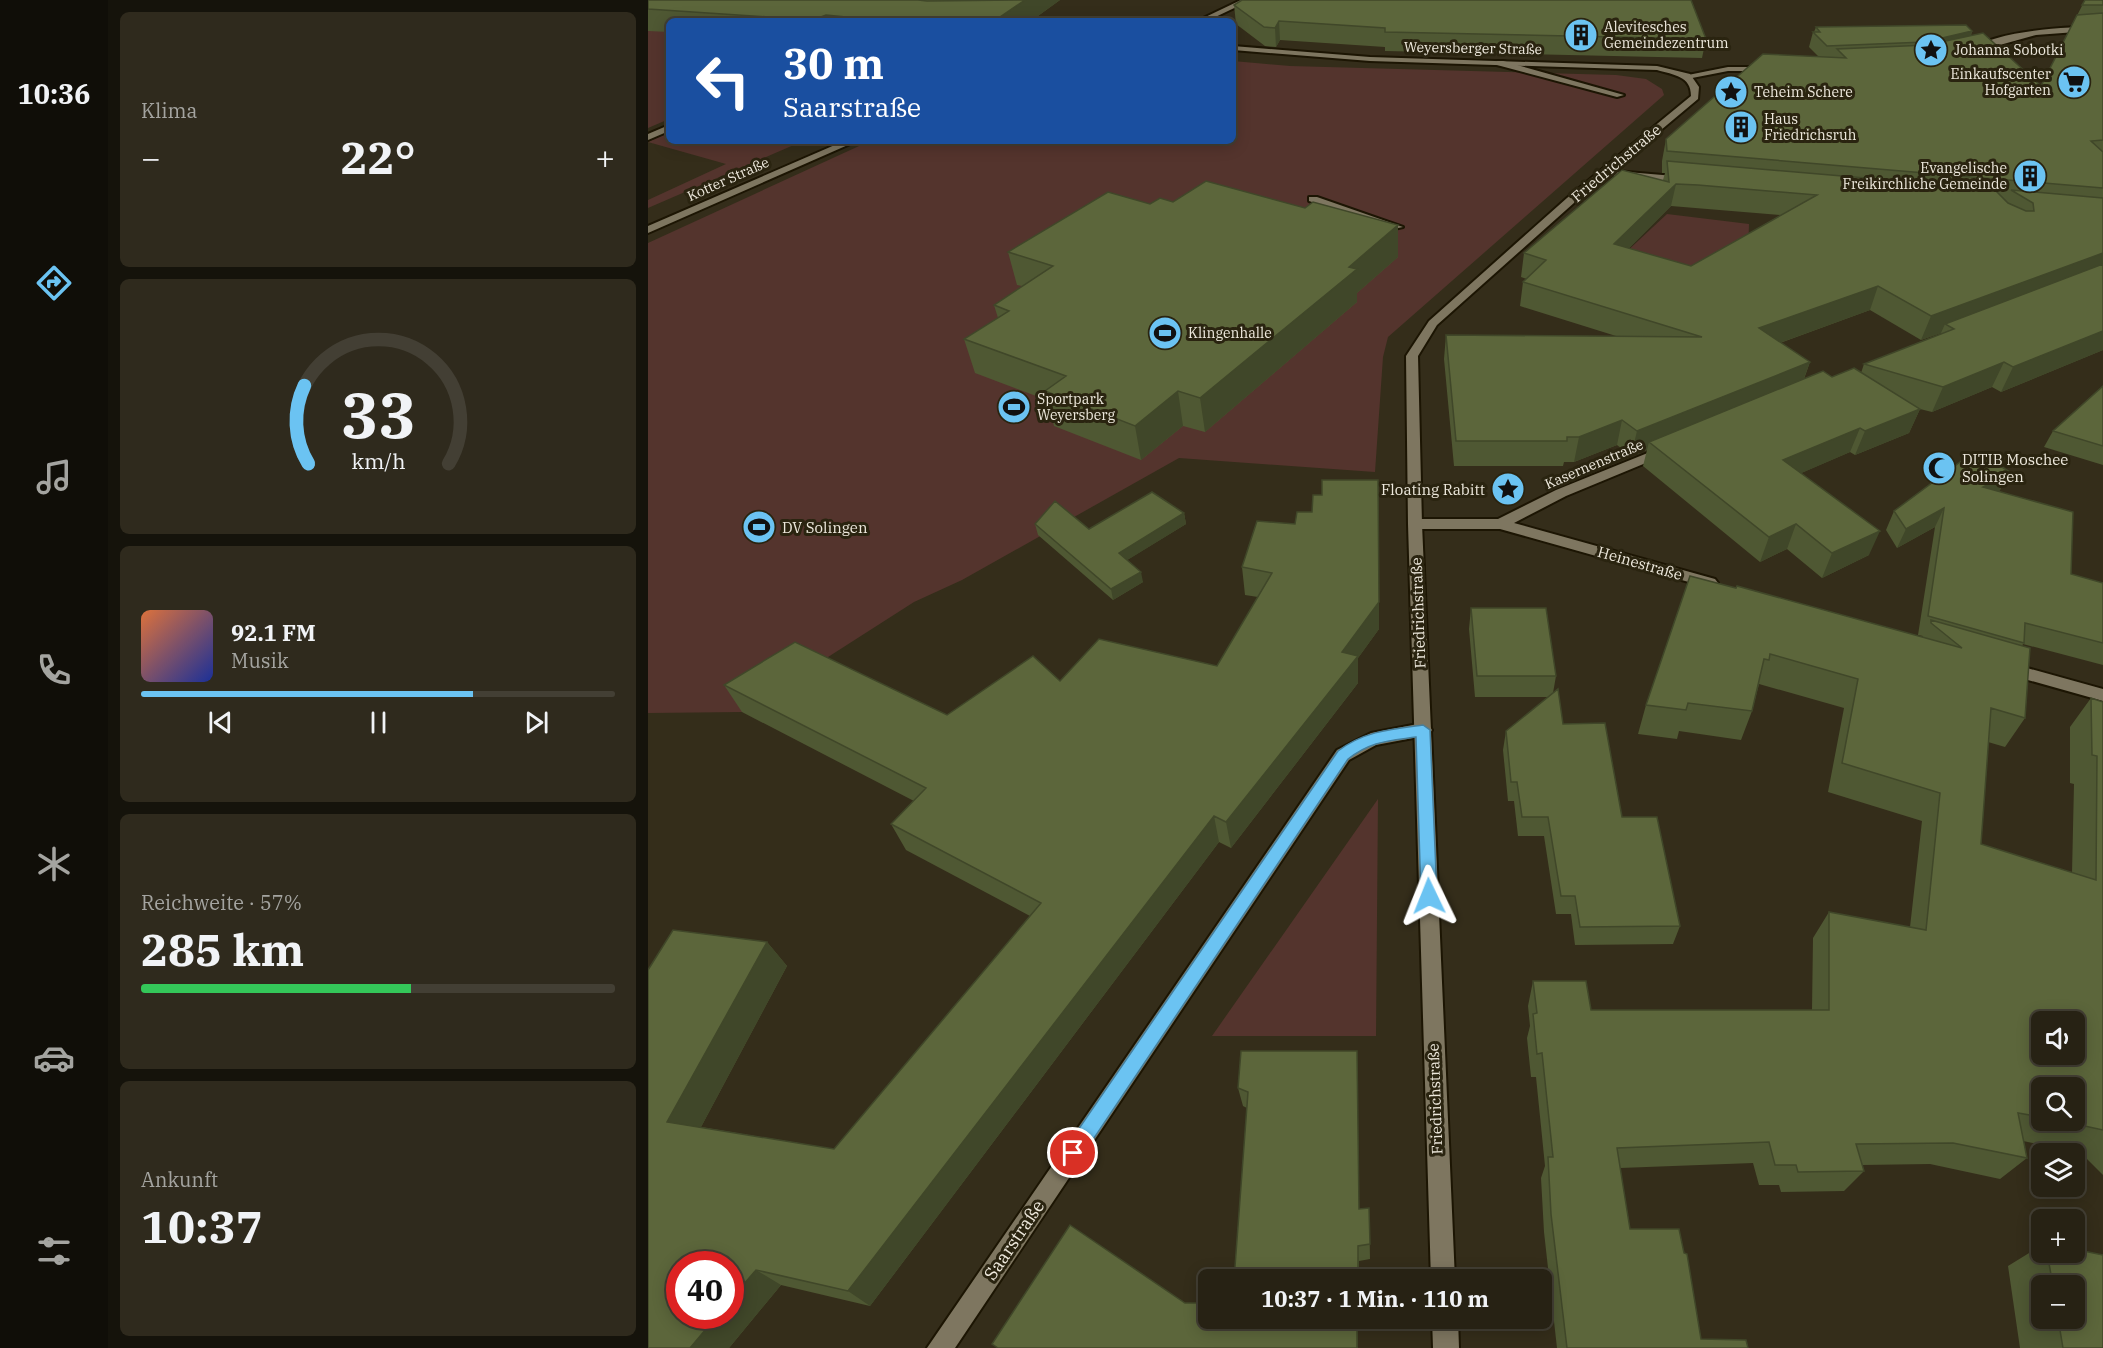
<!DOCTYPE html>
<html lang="de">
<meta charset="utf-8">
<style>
body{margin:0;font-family:"IBM Plex Serif",serif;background:#2f2a1d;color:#f1f3f6;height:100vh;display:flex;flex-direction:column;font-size:22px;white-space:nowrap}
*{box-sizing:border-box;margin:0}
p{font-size:20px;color:#a4a4a0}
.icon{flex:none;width:33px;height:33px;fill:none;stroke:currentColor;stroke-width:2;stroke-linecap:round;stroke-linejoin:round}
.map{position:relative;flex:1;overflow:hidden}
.details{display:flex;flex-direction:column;gap:12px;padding:12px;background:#15130b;width:540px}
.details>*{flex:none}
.banner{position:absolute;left:18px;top:18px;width:570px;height:126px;border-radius:9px;box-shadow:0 3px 15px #0003,0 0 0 2px #433f34;background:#1a4fa0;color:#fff;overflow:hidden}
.fabs{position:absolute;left:1383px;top:1011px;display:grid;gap:12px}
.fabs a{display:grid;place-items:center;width:54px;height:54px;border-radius:9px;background:#272214;box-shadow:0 3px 15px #0003,0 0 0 2px #433f34;font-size:30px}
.speed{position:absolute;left:18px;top:1251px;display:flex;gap:12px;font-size:30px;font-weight:700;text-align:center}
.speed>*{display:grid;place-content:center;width:78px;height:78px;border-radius:50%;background:#272214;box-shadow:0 3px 15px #0003,0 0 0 2px #433f34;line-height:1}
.speed .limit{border:9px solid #d22;background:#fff;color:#111}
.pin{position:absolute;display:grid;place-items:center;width:51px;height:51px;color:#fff;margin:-26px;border:3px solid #fff;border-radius:50%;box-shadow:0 2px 6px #0007}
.me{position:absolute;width:66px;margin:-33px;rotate:358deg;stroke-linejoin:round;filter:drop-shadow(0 0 4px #0008)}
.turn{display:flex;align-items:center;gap:21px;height:126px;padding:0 18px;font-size:27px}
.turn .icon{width:78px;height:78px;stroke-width:2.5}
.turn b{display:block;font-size:42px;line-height:51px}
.big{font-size:45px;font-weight:700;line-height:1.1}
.details .tile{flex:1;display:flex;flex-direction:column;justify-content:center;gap:9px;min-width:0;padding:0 21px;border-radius:9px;background:#2f2a1d}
.details .dial{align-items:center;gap:0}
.dial svg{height:156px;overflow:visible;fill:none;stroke:#433f34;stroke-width:7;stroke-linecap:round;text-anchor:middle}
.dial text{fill:#f1f3f6;stroke:none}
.song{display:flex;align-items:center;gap:18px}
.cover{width:72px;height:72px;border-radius:9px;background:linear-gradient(135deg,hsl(20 70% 55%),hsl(230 70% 35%))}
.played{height:6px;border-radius:3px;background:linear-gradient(90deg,#6bc3f2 70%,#433f34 70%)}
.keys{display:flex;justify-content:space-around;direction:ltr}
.heat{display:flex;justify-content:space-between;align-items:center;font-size:33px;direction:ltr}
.charge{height:9px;border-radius:4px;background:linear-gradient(90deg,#34c759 57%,#433f34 0)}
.trip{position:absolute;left:550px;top:1269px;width:354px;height:60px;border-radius:9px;background:#272214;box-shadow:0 3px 15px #0003,0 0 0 2px #433f34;font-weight:700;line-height:60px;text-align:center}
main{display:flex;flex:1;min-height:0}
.menu{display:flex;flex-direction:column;width:108px;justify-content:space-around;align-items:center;background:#100e08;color:#a4a4a0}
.menu .icon{width:42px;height:42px}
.menu .on{color:#6bc3f2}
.menu b{font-size:27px;color:#f1f3f6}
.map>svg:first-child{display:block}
.green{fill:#54342d}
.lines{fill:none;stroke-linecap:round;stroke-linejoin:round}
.service-casing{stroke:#1c1503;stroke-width:4}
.minor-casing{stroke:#1c1503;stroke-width:4}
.tertiary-casing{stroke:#1c1503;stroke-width:4}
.service{fill:#7e7660;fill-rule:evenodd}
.minor{fill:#7e7660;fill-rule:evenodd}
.tertiary{fill:#7e7660;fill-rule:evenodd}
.wall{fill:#4f5833;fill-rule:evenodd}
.shaded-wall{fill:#404729}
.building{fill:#5c663b;stroke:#404729;stroke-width:1.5;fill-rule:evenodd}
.route{fill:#6bc3f2;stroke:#467f9d;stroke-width:1.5}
.labels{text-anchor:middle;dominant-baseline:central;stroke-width:6;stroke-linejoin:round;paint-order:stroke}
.far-poi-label{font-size:14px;fill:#ede8dc;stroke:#2a2410;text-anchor:start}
.far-street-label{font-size:14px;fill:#ede8dc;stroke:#2a2410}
.street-label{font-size:15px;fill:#ede8dc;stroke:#2a2410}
.poi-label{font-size:15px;fill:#ede8dc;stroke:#2a2410;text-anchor:start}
.near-street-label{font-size:18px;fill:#ede8dc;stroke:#2a2410}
</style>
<main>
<nav class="menu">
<b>10:36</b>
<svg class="icon on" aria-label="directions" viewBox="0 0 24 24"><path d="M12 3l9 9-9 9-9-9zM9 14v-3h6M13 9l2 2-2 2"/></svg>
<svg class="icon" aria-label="music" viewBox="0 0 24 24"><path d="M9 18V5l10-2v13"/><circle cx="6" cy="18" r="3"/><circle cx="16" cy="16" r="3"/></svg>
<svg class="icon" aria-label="phone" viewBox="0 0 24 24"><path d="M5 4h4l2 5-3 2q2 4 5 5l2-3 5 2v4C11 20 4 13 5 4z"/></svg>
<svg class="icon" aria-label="climate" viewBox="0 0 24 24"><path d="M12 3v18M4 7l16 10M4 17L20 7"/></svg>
<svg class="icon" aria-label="car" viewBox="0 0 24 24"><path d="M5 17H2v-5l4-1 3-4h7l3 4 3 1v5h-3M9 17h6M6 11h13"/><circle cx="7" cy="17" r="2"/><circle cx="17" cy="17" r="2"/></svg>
<svg class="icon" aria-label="filters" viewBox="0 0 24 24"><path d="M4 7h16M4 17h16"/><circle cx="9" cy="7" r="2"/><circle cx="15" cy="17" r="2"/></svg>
</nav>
<section class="details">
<div class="tile"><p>Klima</p>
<div class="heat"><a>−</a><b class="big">22°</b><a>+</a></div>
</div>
<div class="tile dial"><svg viewBox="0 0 100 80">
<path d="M14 69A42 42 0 1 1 86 69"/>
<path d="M14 69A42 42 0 0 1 12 29" stroke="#6bc3f2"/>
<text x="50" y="56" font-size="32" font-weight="700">33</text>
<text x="50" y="72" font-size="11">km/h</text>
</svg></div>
<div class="tile">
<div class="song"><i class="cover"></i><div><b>92.1 FM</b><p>Musik</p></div></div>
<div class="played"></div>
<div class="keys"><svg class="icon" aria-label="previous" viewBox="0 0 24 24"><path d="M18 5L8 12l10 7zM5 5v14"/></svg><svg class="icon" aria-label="pause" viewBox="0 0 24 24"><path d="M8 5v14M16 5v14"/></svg><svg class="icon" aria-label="next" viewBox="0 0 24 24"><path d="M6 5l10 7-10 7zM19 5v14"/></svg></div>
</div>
<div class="tile"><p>Reichweite · 57%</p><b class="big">285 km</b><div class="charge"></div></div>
<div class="tile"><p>Ankunft</p><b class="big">10:37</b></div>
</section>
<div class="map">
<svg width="1455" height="1348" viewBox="0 0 1455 1348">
<rect width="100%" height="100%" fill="#342d1a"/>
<!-- green -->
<path class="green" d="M0,12l21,9v98l-21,9z
M585,61l57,5 326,9 30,4 16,10 2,6 -276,242 -5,20 -8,115 -196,-14 -217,122 -48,22 -172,110 -94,1v-470l222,-102h363z
M21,132v9h134l-155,67v-8l78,-36 -78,-22z
M1019,214l82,10 -1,30 -29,17 -96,-16z
M730,799l-2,237h-164z"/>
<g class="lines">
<!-- service casing -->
<g class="service-casing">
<path id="service" d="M849,61h6l121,34 -7,2 -120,-32z
M661,197h8l86,30 -9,2 -85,-28z"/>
</g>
<!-- minor casing -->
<g class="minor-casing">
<path id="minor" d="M593,0h10l-44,21h-10z
M1455,26v4l-67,5 -65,18 -4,-2c30,-21 99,-24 136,-25z
M1080,67h39l4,2 -4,2h-39l-41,8 -4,-3z
M21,125v6l-21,9v-6z
M956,170l82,7 5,3 -5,3 -85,-8 -2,-2z
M1017,446l7,4 -2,3 -104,43 -52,27 201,56 3,4 -3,4 -5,1 -210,-59h-85l-7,-5 7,-5h83l58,-29z
M1361,663l94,26v12l-100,-28 -2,-4 2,-4z
M775,723l6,2 3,5 -3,5 -53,10 -27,15 -394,588h-28l410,-598 34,-17z"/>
</g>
<!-- tertiary casing -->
<g class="tertiary-casing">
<path id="tertiary" d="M585,46l137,11 287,9 33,8 9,13 -1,12 -123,103 -138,123 -19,31 4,168 33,756h-24l-23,-756 -2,-168 23,-35 138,-123 124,-102c0,-20 -17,-21 -34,-26l-287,-9 -137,-11z
M196,141h13l-209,92v-7z
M784,1318h26l1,30h-26z"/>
</g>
<!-- service -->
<use href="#service" class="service"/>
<!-- minor -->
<use href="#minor" class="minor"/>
<!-- tertiary -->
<use href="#tertiary" class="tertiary"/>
</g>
<!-- wall -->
<path class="wall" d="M0,0h412l-29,21h-362v11l-21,-1z
M1437,0h18v350l-102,42 -9,-5 -60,25 -12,-3 -11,24 -54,22 -5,-3 -49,21 68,82 -47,23 -35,-29 -27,13 -117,-96 4,-16 -16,6 -14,-11 -43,17h-10l-1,4h-109l-10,-107 2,-24 170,1 -96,-30 3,-24 4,-3 -6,-2 3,-24 139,-73 2,-7h-3v-12l4,-22 153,-82 -10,-10 4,-15h1l2,-5 156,4 -1,5 70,50zM1023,206l110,9 -90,51 -62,-18zM1222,310l51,30 20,-7 -1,1 -76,30 -3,9 -29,4 -28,2 6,-17 -30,-19z
M586,5l472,34 -4,19 -317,-7v-4l-105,-7 -4,7 -11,-1 -29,-22z
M525,202l132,6 93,17v32l-41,36v9l-152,130 -22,-6 -42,34 -87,-34 -7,-26 -72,-27 -11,-34 34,-21 -4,-13 28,-19 -5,-1 -9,-33 142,-48z
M1455,386v79l-59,-18 9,-16z
M1362,472l-10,18 -1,1 72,83 32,9v82l-80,-21 -1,2 3,72 -20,29 -17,-5 -7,102 91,29 2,-89 -4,-1v-56l21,-29 12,4v473l-22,-22 -58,-12 4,17 -27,21 -70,-15 -68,1 2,6 -20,20 -63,1 -2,-7h-20l-6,-22 -133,5 10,61 71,110 47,9h-191l-13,-116 -3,-54 4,-12 -9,-89h-5l-4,-39 3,-12 -2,-20 5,-25 58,29h221l1,-72 16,-26 81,15 12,-106 -94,-29 16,-84 -85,-24 -7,27 -11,29 -62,-9 -2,8 -39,-5 8,-29 44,-129 232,61 1,-1 -5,-1 17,-108 -38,21 -11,-18 8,-19zM1394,1088l32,32h-32z
M536,513l2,11 -59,36 16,22 -30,18 -75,-65 -3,-11 54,5z
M609,521l122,108 -21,29v25l-127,165 -12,-6 -349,464 -89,-21 -52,63h-81v-378l119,-28 20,24 -86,161 133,22 196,-233 -124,-66 -15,-26 23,-23 -172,-89 -18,-27 223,30 113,-34 157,-15 41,-69 -13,-2 -3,-28z
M823,608l85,68 -3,17 10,31 59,93 58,109 -7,18 -98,1 -4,-31h-15l-12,-78h-26l-4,-35h-6l-5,-51 3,-19 42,-34h-73l-6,-68z
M593,1051l119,158 9,-1 1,51 -11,2v19h-125l13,-172 -4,-2 -5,-18z
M1394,1245v7h32l29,96h-83l-12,-82zM1394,1286h32v32h-32z"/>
<!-- shaded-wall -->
<path class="shaded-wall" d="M377,0h35l-29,21h-37z
M178,15l2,6h-15v-1z
M631,21l1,19 -4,7 -1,-19z
M1324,31l-5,15 -47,11 5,-15z
M1028,184l-5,22 -61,61 4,-23z
M750,225v32l-41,36v9l-152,130 -5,-34 149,-131z
M1455,253v19l-158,52 -4,9 -20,7 10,-24z
M1230,286l-8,24 -118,43 7,-25z
M1455,331v19l-102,42 12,-25z
M1162,362l-9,24 -152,56 -2,8 -16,6 6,-25z
M1356,362l-12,25 -60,25 11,-25z
M530,391l5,35 -42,34 -6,-34z
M1272,409l-11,24 -54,22 10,-24z
M974,420l-5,25 -43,17 5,-25z
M1212,428l-10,24 -76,33 9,-25z
M1362,472l-10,18 -26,15 9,-18z
M1296,508l-9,19 -38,21 9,-19z
M536,513l2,11 -65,40 -2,-11z
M1148,524l-9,25 -27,13 9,-25z
M1232,531l-11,24 -47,23 10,-25z
M493,572l2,10 -30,18 -2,-11z
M731,602v27l-21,29v25l-127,165 -5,-26 116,-170z
M566,816l5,26 -349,464 -22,-15z
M119,942l20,24 -94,176 -26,-20z
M108,1270l25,15 -52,63h-39l27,-32h13v-16z
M709,1318h1v30h-1z"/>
<!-- building -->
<path class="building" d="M0,0h270l9,1 98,-1 -31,21h-107l-61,-6 -13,5 -165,-11z
M594,0h449l15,39 -321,-7v-4l-106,-7 -4,7 -11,-1 -30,-22z
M1437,0h18v5h-21z
M1455,13v127l-12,1 12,11v36l-436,-37 -1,-12 97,-85 83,4 -9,-9 90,-4 56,-12 58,53 36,-71z
M1318,25l6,6 -47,11 -98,4 -14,-14h7l-4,-5z
M1019,161l327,28 14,14 18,8h8l-1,-8 -22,-13 92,8v55l-172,63 -53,-30 -119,42 51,34 -173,69 -15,-11 -43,17h-12v4h-111l-10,-106 256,2 -179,-55 23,-22 -22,-7 98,-83 47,12zM1028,184l22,1 119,10 -126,71 -77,-22z
M558,181l99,27 8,-6 85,23 -49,42 8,2 -157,129 -22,-7 -43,35 -90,-35 21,-15 -102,-37 45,-28 -15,-6 59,-39 -45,-14 100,-60 42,12 10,-6 13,4z
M1455,264v67l-90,36 -9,-5 -61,25 -79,-23 90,-35 -9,-5z
M1206,368l66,41 -55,22 -5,-3 -77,32 97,71 -48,22 -36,-29 -27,13 -120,-95 174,-71 9,6z
M1455,386v60l-50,-15z
M1323,454h10l29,18 -27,15 90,25 -2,62 32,9v60l-78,-20 -1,20 -96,-27 16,-108 -38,21 -12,-18z
M674,480h56l1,122 -37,50 16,4 -132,166 -12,-6 -366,475 -92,-21 -26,30v-36h-50v52h37l-27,32h-42v-378l25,-40 94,12 -100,180 167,27 207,-246 -150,-79 35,-36 -202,-103 71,-43 152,73 86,-59 27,25 39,-42 118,27 55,-93 -30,-6 15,-46 38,3 2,-12h15l1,-17h9z
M504,492l32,21 -65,40 22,19 -30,17 -76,-65 20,-23 34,28z
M1042,576l46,12 1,-2 225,62 -31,-25v-3l99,28 -5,70 -34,-10 -10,136 115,36 1,-124 -5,-1 -1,-57 12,4v428l-46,-10h17v-32h-32v29l-24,-4 9,45 -74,-15 -97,1 8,27 -66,1 -2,-7h-21l-6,-23 -152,6 13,81h49l5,24 3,1 14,85 45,1 2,8h-181l-16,-134 -3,-57h5l-11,-104 -5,1 -4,-40 4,-1 -4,-32h53l5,29h238v-98l97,18 14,-137 -98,-30 16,-84 -88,-25 -1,6 -5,-1 -12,52 -64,-8 -2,7 -40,-5zM1394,1022h32v32h-32z
M823,608h75l10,68h-79z
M910,689l5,35 42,-1 17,94h35l23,109 -100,1 -5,-31h-14l-13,-79h-26l-5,-35h-6l-5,-51z
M593,1051h116l2,158 10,-1 1,36 -12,2v34h-124l14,-188 -10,-4z
M422,1225l115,78h24v15h148v30h-359l-6,-4z
M1426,1249l29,6v93h-40l-5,-30h16v-32h-21l-6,-34h27z"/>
<!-- route -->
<path class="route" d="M775,725l7,5 7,166 -3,5 -5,2 -6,-2 -2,-5 -5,-159c-28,4 -45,4 -68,22l-268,400 -7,3 -6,-3 -3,-6 3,-7 271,-395c26,-20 54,-22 85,-26z"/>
<!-- icons -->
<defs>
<g id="building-disc" transform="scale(1.725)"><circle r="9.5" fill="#6bc3f2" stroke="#2a2410"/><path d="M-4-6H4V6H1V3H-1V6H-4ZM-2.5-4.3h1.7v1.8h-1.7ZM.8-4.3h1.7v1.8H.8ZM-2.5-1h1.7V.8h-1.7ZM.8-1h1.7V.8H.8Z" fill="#111"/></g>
<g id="sight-disc" transform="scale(1.725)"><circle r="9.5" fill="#6bc3f2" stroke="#2a2410"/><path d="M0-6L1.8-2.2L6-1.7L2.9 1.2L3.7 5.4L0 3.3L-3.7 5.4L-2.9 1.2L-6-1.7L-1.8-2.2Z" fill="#111"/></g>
<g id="supermarket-disc" transform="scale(1.725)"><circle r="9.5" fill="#6bc3f2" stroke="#2a2410"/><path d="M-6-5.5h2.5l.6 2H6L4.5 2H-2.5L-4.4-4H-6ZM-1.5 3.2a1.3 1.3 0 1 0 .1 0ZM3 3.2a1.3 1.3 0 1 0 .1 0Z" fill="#111"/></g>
<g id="stadium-disc" transform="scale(1.725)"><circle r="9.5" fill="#6bc3f2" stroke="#2a2410"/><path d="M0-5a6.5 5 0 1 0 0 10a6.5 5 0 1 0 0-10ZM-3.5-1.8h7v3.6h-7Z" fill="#111"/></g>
<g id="mosque-disc" transform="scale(1.725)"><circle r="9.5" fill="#6bc3f2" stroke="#2a2410"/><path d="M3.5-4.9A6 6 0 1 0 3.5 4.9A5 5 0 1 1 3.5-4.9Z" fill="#111"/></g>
</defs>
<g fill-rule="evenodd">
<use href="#building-disc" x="933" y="35"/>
<use href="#sight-disc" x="1283" y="50"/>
<use href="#supermarket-disc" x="1426" y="82"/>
<use href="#sight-disc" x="1083" y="92"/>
<use href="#building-disc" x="1093" y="127"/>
<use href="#building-disc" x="1382" y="176"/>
<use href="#stadium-disc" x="517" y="333"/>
<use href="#stadium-disc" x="366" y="407"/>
<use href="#mosque-disc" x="1291" y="468"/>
<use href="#sight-disc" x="860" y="489"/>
<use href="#stadium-disc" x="111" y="527"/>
</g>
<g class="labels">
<!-- far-poi labels -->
<g class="far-poi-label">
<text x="956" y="27">Alevitesches<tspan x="956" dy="16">Gemeindezentrum</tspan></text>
<text x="1306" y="50">Johanna Sobotki</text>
<text x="1403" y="74" text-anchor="end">Einkaufscenter<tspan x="1403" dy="16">Hofgarten</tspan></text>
<text x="1106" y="92">Teheim Schere</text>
<text x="1116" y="119">Haus<tspan x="1116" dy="16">Friedrichsruh</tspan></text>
<text x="1359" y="168" text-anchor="end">Evangelische<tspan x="1359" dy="16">Freikirchliche Gemeinde</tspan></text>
<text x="540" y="333">Klingenhalle</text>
<text x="389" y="399">Sportpark<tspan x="389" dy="16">Weyersberg</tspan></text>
</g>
<!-- far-street labels -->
<g class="far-street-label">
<text transform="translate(825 48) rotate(1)">Weyersberger Straße</text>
<text transform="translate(80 179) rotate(-24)">Kotter Straße</text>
<text transform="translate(946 464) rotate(-23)">Kasernenstraße</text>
</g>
<!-- street labels -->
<g class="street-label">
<text transform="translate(968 163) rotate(-40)">Friedrichstraße</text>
<text transform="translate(992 563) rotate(16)">Heinestraße</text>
<text transform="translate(770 613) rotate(-92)">Friedrichstraße</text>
<text transform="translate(787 1099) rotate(-92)">Friedrichstraße</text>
</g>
<!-- poi labels -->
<g class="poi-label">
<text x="1314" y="459">DITIB Moschee<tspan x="1314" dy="17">Solingen</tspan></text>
<text x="837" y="489" text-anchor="end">Floating Rabitt</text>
<text x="134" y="527">DV Solingen</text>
</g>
<!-- near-street labels -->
<g class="near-street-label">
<text transform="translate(366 1240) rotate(-56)">Saarstraße</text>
</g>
</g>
</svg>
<div class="fabs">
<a><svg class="icon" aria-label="sound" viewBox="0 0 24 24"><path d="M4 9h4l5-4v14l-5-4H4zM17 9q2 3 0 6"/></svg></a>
<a><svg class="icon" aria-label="search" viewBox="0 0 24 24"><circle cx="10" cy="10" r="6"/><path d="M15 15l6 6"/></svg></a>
<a><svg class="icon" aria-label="layers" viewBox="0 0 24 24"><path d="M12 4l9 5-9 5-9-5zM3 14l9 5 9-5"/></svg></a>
<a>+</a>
<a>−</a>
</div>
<div class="speed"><div class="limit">40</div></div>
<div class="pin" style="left:425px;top:1153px;background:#d93025"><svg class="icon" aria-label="arrive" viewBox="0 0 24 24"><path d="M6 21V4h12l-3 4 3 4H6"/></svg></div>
<svg class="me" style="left:781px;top:896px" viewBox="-20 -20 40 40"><path d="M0-17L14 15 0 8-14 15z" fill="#6bc3f2" stroke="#fff" stroke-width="4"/></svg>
<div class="trip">10:37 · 1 Min. · 110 m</div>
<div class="banner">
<div class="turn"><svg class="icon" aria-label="left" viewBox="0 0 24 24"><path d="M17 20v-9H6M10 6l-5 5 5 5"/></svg><div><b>30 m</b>Saarstraße</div></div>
</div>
</div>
</main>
